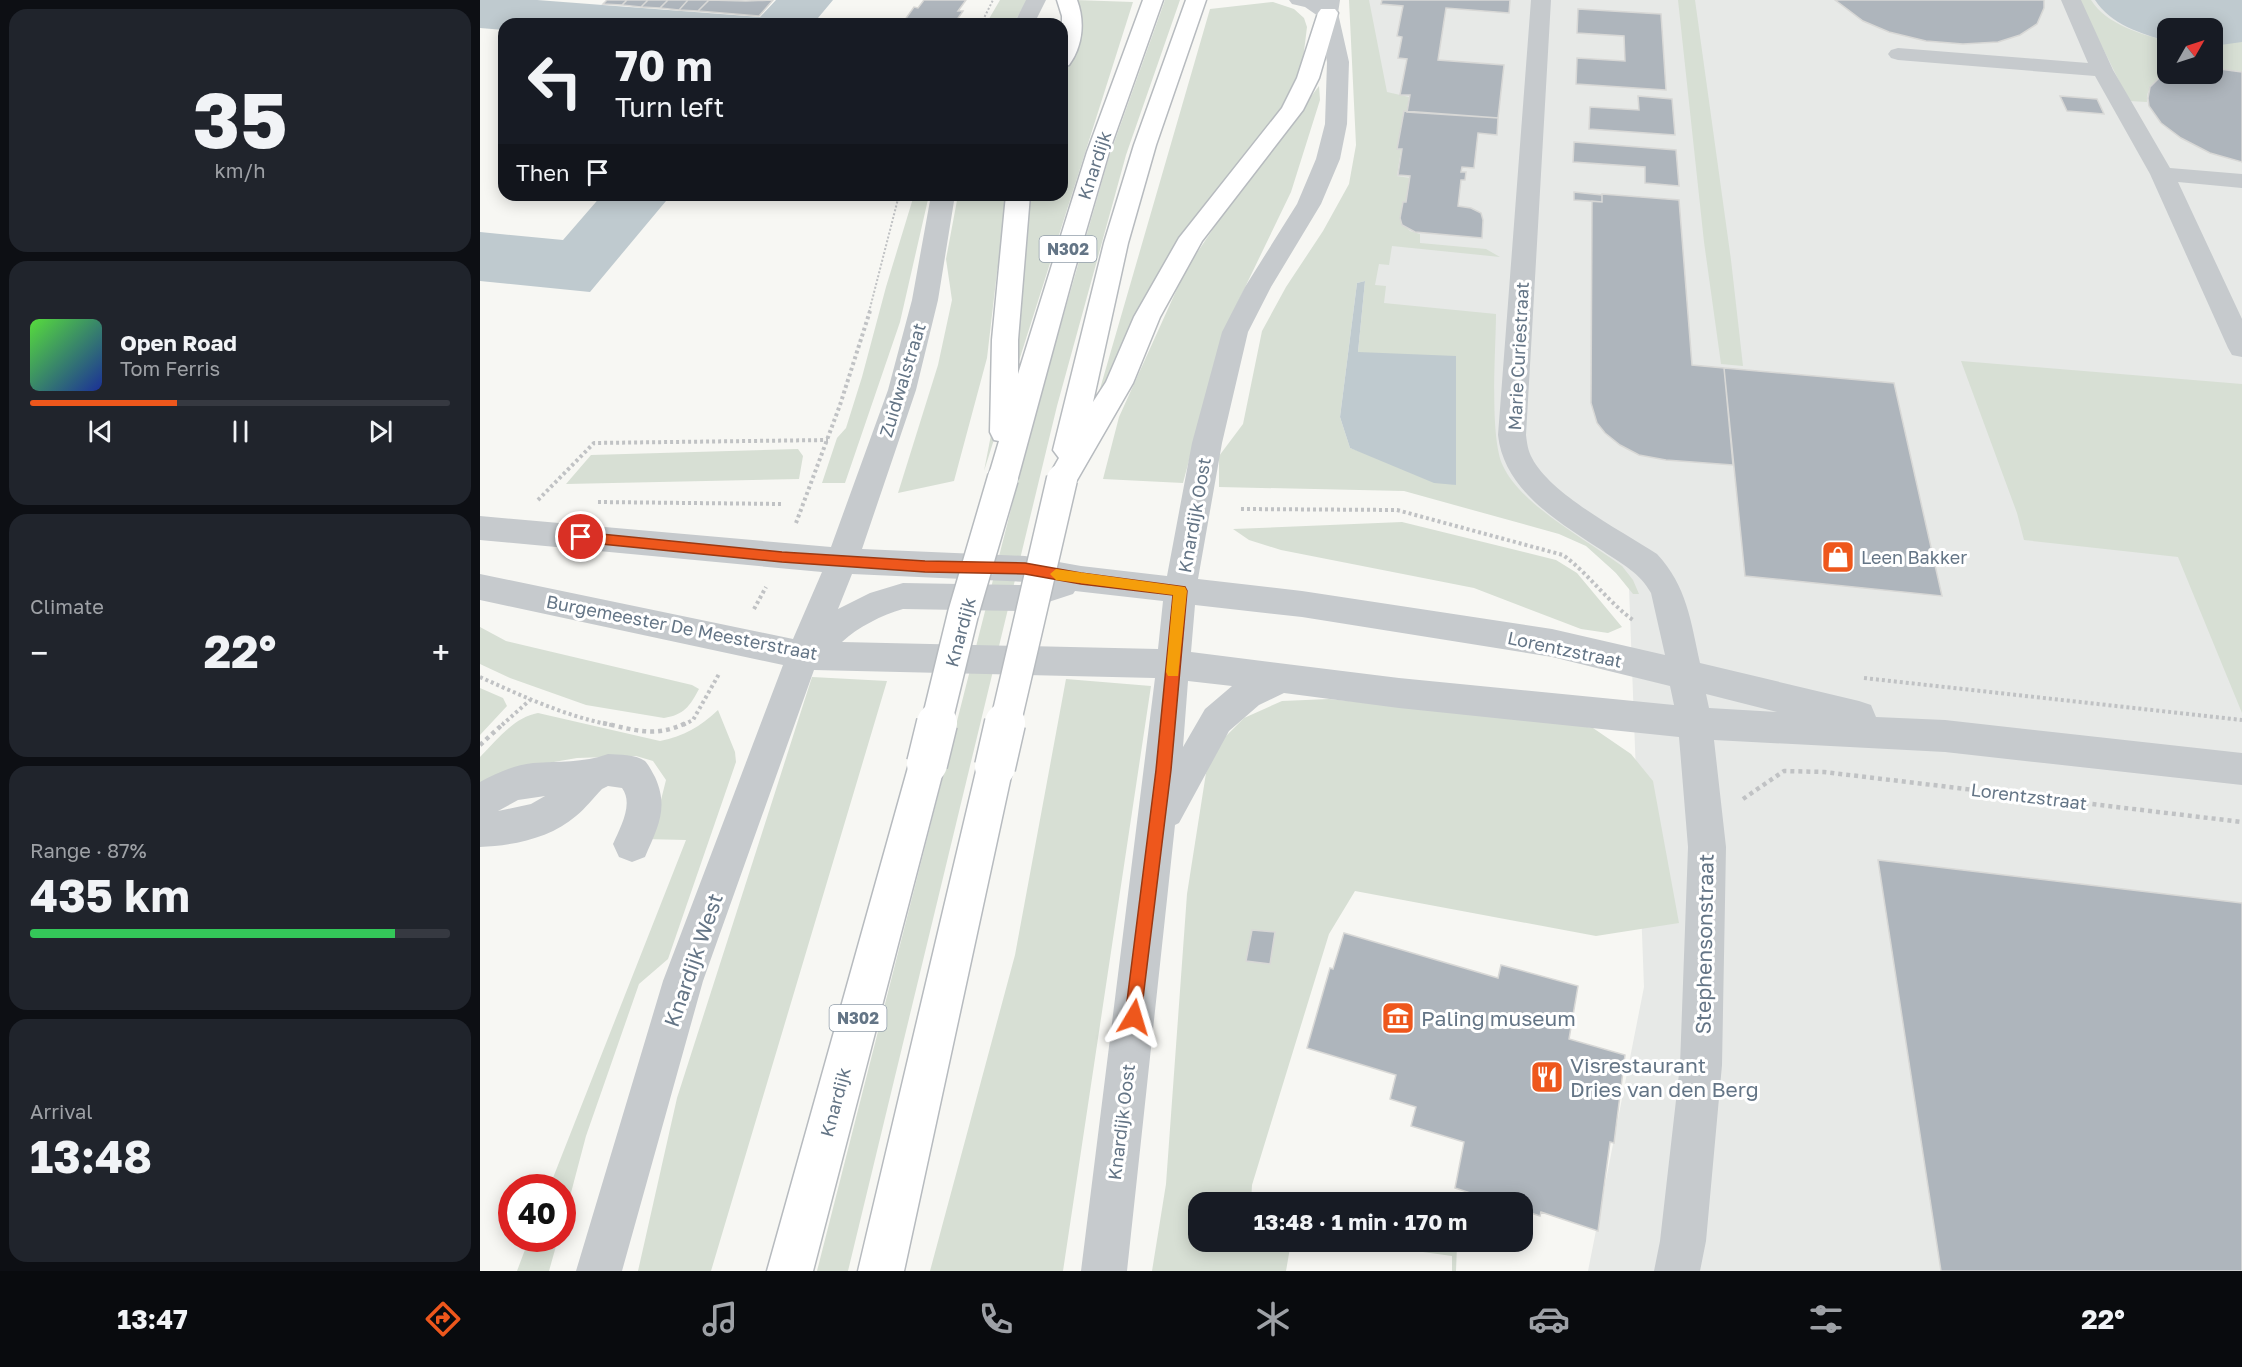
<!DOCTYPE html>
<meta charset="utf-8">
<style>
body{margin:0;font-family:"Golos Text",sans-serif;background:#20242c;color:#f1f3f6;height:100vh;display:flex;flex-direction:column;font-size:22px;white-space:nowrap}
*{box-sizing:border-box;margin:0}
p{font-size:20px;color:#9ea1a6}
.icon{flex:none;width:33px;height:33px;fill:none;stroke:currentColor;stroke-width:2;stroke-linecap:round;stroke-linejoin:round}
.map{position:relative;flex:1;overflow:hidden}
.side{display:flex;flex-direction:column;gap:9px;padding:9px;background:#0d0f14;width:480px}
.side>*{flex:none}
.hud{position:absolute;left:18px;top:18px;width:570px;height:183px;border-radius:18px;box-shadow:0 3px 15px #0003;background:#171b24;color:#f1f3f6;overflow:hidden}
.needle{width:39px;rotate:51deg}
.buttons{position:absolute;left:1677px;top:18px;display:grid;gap:12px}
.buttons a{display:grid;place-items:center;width:66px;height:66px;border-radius:12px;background:#171b24;box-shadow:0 3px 15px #0003;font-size:30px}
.speed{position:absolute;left:18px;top:1174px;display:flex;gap:12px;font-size:30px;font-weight:700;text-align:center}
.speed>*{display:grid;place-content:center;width:78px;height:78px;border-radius:50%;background:#171b24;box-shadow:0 3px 15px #0003;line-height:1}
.speed .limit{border:9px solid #d22;background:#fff;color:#111}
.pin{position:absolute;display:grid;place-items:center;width:51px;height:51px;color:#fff;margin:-26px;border:3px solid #fff;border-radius:50%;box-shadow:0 2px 6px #0007}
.me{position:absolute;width:66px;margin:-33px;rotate:7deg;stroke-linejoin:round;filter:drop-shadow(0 0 4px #0008)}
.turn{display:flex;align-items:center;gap:21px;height:126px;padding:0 18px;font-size:27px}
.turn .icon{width:78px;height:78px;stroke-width:2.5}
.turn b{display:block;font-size:42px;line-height:51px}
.then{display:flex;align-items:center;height:57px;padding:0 18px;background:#0003;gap:12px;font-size:22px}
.big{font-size:45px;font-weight:700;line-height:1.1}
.side .card{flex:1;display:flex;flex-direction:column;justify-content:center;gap:9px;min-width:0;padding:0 21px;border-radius:18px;background:#20242c}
.side .dial{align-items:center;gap:0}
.dial b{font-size:78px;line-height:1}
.song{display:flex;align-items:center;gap:18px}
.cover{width:72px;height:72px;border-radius:9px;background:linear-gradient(135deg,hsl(110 70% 55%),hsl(230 70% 35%))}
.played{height:6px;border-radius:3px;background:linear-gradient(90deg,#ee571c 35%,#363941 35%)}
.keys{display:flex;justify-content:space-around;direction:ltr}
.heat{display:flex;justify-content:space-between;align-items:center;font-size:33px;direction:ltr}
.charge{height:9px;border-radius:4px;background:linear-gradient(90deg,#34c759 87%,#363941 0)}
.trip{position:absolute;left:708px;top:1192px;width:345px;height:60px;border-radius:18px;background:#171b24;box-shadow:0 3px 15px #0003;font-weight:700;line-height:60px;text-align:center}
.dock{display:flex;height:96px;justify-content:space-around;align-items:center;background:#090b0e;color:#9ea1a6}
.dock .icon{width:42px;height:42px}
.dock .selected{color:#ee571c}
.dock b{font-size:27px;color:#f1f3f6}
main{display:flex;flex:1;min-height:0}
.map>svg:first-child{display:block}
.built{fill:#e7e9e7;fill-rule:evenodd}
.green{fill:#d7dfd4;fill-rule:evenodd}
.water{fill:#bfcacf}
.building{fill:#aeb5bc;stroke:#d8d8d6;stroke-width:1.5}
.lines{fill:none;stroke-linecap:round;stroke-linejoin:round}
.major-casing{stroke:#b7bbbf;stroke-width:3}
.path-far2{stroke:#c0c2c4;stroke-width:2;stroke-dasharray:2 2;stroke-linecap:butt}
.path-far1{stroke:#c0c2c4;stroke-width:4;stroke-dasharray:3 3;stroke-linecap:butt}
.path{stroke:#c0c2c4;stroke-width:4.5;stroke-dasharray:4 4;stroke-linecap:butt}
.minor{fill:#c6cacd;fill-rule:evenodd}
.major{fill:#fff;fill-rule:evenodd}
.major-bridge-far1-casing{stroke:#b7bbbf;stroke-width:33;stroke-linecap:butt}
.major-bridge-casing{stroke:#b7bbbf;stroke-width:43;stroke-linecap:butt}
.major-bridge-far1{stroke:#fff;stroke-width:30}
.major-bridge{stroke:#fff;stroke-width:40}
.route{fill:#ee571c;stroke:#9b3912;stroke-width:1.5}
.slow{fill:#f59e0b}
.labels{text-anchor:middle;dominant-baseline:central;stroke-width:6;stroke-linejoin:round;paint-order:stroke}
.shield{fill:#fff;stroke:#929eaa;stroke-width:1.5}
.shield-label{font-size:16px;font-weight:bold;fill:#647586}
.street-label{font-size:18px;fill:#647586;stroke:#fff}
.poi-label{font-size:18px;fill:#647586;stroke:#fff;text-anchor:start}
.near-street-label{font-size:21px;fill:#647586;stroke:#fff}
.near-poi-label{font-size:21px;fill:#647586;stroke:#fff;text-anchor:start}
</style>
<main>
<section class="side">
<div class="card dial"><b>35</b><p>km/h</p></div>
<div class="card">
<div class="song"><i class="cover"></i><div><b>Open Road</b><p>Tom Ferris</p></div></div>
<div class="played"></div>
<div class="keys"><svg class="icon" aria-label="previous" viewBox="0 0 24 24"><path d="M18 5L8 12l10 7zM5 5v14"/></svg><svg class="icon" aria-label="pause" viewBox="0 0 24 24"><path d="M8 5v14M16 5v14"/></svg><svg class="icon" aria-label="next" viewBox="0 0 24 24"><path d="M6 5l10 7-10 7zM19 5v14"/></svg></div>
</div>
<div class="card"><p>Climate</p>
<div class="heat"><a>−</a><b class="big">22°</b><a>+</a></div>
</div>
<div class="card"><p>Range · 87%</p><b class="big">435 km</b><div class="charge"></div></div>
<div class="card"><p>Arrival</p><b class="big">13:48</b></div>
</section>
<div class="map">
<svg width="1762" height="1271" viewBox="0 0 1762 1271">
<rect width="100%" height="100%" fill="#f7f7f3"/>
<!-- built -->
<path class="built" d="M874,0h888v1271h-654l56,-284 -15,-399 -34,-39 -121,-72 -101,-170zM1688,28h44v46h-44z"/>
<!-- green -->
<path class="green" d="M520,0h28l-15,24h-27z
M595,0l58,2 -149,469 27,-139 20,-137h31v-109l20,-62z
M685,0h15l-54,155 -69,251 -209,865h-31l219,-860 73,-254z
M869,0h20l18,92 22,5 -12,79 13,2 -7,46 7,7 10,3v9l66,6 14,8 -108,-11 -3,19 -10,-1 -4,21 11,1 -2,17 112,11c0,35 -7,123 7,152 18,39 84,74 119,100l11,14 6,14h-6l-17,-21 -30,-27 -27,-12 -155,-43 -185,-4v-31l24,-32 19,-93 24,-44 37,-56 26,-47 7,-39zM885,281l-7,71 98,108v25l-106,-37 -10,-31 17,-134z
M1198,0h17l36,260 12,106 -22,-2 -17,-122z
M1599,0h12c16,25 50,34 76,41l1,33c-12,7 -22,13 -21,28l-18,-1z
M793,2l21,7 10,9 3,9 -6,49 -17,33 -65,84 -137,258 128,-442z
M1762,41v32l-29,-3 -1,-25z
M839,86l1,14 -29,92 -68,141 -40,150 -80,-4 16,-62 67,-148 50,-74z
M434,195h15l-29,127 -55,161h-23l15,-45 9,-10 16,-51 24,-90z
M478,195h53l-14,77 -10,86 -33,123 -56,12 40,-128 14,-65 -6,-41z
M1481,361l281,23v329l-64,-156 -154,-17 -7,-27z
M318,449l5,7 -4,23 -233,5 25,-29z
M922,522l154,38 21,13 45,54 -14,6 -27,-4 -107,-41 -193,-38 -32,-10 -16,-11z
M0,627l26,14 186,44 7,4c-9,17 -15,26 -35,29l-78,-13 -76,-27 -30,-14z
M332,677l75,4 -176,590h-73l39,-173z
M586,679l85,7 -88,585h-133l85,-316z
M0,688l23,10 4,8 -27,29z
M849,699l229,23 35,6 38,26 22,27 26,142 -83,13 -241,-45 -26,43 -77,251 -1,18h-53v39h93l-5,29h-134l14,-87 21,-290 19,-121 14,-31 24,-24 38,-17z
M238,710l17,42 1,10 -68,197 -29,25 -53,152 -23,87 -1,-35h-13l137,-348 -42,-1 17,-39 5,-20 -13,-19 -17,-5 -59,2 -29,5 -68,25v-31c16,-16 34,-40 58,-44l122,28c24,-5 40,-14 58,-31z
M49,1239h29l-9,32h-32z
M915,1242h37l25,3 -1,26h-4v-15l-58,-8z"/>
<!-- water -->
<path class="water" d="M0,0h57l223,17 16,-17h57l-20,24h-309v6l-24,-2z
M1615,0h147v42l-29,4 -1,-18h-44l-1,13c-25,-7 -57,-17 -72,-41z
M122,195h69l-81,97 -110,-11v-49l83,8z
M885,281l-7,71 98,4v129l-22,-2 -84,-35 -10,-31 17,-134z"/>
<!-- building -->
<path class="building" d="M127,0h20l-5,5 -19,-1z
M147,0h21l-7,7 -19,-2z
M168,0h20l-8,8 -19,-1z
M188,0h20l-9,10 -19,-2z
M208,0h21l-11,11 -19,-1z
M229,0l37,1 27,-1 -14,16 -61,-5z
M444,0h42l-8,11h5l-9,13h-52l12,-17 4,1z
M902,0h128l-1,13 -63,-5 -8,52 66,5 -6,53 -91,-6 3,-17h-10l7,-36 -9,-1 4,-21 -5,-1 6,-30 -22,-2z
M1355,0h209v8l-7,16 -17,11 -22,7 -35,2 -37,-3 -37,-9 -26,-11z
M1098,9l83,5 5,76 -90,-6 1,-26 48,3 -1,-25 -47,-3z
M1732,68l30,4v90l-32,-9 -29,-15 -20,-15 -12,-17 -1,-8 2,-11 10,-10 8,-4 44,1z
M1158,96l34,3 3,36 -86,-6 1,-22 49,3z
M1580,96l37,3 7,15 -37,-3z
M924,111l94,7 -1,17 -19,-2 -4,35 -12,-1 -1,5h5l-1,8h-4l-3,26 13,2 10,5 2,7 -1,18 -67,-6 -13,-7 -2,-7 3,-16h3l4,-26 -12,-1 4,-26h-5z
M1094,142l102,8 3,36 -34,-3v-16l-72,-5z
M1094,192l28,3v7l-28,-2z
M1122,194l77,6 13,165 32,3 9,97 -67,-5 -27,-5 -19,-10 -15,-12 -8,-10 -6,-20 1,-202 10,1z
M1244,368l170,15 48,213 -197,-20z
M1398,860l364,43v368h-301z
M772,930l23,2 -5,32 -24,-3z
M864,933l154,45 3,-13 77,21 -9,53 56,16 -11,88 -4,-1 -12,89 -57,-19 -1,4 -18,-6v-7h-21l-46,-15 9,-46 -53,-16 5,-19 -26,-8 6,-24 -89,-27 23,-80 3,1z"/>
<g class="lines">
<!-- major casing -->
<g class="major-casing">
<path id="major" d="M577,0h20c8,21 6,46 -8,65l-7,2v-51z
M663,0h20l-54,152 -35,120 -56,206 -4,8 -11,3 -11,-3 -4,-8 11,-37 -5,-1 -4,-8 2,-92 14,-145h24l-12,145v34l69,-222z
M706,0h20l-50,145 -28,98 -35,159 13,-20 28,-65 45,-79 103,-130 15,-30 21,-65 3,-4h14l3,4 -19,65 -16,32 -101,131 -42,76 -27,66 -60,104 -11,3 -11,-3 -4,-8 12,-21 -6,-8 51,-207 30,-98z
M447,748l13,4 5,12 -132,507h-46l142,-507 5,-12z
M515,751l13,4 5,12 -109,504h-46l119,-504 5,-12z"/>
</g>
<!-- path-far2 -->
<path class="path-far2" d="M501,24l12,-24
M389,312l30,-117"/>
<!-- path-far1 -->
<path class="path-far1" d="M58,500l56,-57 234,-3
M118,502l185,2
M761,509l156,1 166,45c26,19 44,46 70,65
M316,523l44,-118 30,-94
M274,609l12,-22
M0,677c42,19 85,39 131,48
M1384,678l378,42
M22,725l28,-25
M203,725l10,-5 26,-46"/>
<!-- path -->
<path class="path" d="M123,723c32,7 52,15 83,0
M0,745l24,-22
M1263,799l41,-28 40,1 418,50"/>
<!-- minor -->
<path class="minor" d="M546,0h20l-12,24h-20z
M809,0h51l-2,13 11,49 -2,62 -7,35 -19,45 -50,83 -23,45 -26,111 -24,136 104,12 250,38 113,26 -14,-62c-11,-20 -29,-29 -48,-42 -43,-28 -99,-60 -105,-116l33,-435h20l-25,435c1,8 2,16 6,23 19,37 90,73 125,96 30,32 34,68 43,109l159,38 12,4 5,12 69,3 297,33v32l-297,-33 -231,-12 12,107 -4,218 -16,176 -6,30h-46l6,-30 20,-176 8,-218 -9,-110 -280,-29 -115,-15 -25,12 -30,26 -50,92 -4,2 -48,446h-46l74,-593 -341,-8 -111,311 -81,290h-46l87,-290 120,-316 -303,-65v-26l313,65 29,-67 -342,-32v-24l351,31 57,-157 24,-90 19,-105h24l-17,105 -22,90 -54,159 163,7 56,10 86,10 25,-133 30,-111 23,-45 52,-83 19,-45 9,-35 2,-62 -9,-46 -13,-9 -13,-3zM372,574l176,8 -7,3 -118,-2 -33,10 -32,16zM595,591l88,10 -5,48 -316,-7c16,-15 40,-27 61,-33l118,2 52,-17zM715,605l107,12 250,40 118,29 4,19 -275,-27 -208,-26zM708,681l44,5 -27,23 -22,38zM1226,694l71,18 -68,-4z
M1581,0h20l32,70 57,98 72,6v14l-64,-6 64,137v38l-10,-2 -4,-7 -78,-174 -55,-98 -197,-16 -7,-2 -3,-4 3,-4 7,-2 190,15z
M128,754c11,1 27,0 37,7 4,4 7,11 10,16 14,31 3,50 -10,80l-13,5 -13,-5 -6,-13c7,-16 21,-40 9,-56l-14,-2 -6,3c-9,9 -16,19 -26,27 -25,22 -64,30 -96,31v-65c17,-9 34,-17 53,-19 26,-2 50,0 75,-9zM65,796l-14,8 -33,7 20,-11z"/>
<!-- major -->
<use href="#major" class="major"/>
<!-- major-bridge-far1 casing -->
<g class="major-bridge-far1-casing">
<path id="major-bridge-far1" d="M456,725l27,-111 40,-136
M525,725l57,-246"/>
</g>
<!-- major-bridge casing -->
<g class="major-bridge-casing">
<path id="major-bridge" d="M447,764l10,-41
M515,767l10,-44"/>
</g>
<!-- major-bridge-far1 -->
<use href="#major-bridge-far1" class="major-bridge-far1"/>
<!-- major-bridge -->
<use href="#major-bridge" class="major-bridge"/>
</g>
<!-- route -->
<path class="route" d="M101,532l201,20 143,9 100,2 56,10 104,14 2,4 -16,179 -31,253 -6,2 -6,-2 -3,-6 31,-247 17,-175 -92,-11 -56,-10 -100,-2 -143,-10 -201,-20 -7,-5z"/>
<!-- slow -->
<path class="slow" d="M576,569l129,18 2,4 -9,85h-10l-2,-4 7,-77 -117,-15 -6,-6z"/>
<!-- icons -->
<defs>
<g id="shop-square" transform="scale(1.725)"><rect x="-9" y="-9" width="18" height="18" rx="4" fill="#ee571c" stroke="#fff"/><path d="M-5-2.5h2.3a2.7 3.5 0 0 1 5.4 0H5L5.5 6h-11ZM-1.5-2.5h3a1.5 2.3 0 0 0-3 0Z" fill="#fff"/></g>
<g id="museum-square" transform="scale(1.725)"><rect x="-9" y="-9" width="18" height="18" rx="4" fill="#ee571c" stroke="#fff"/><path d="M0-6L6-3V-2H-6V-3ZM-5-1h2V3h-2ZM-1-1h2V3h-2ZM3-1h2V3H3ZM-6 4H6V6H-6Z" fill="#fff"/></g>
<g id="restaurant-square" transform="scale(1.725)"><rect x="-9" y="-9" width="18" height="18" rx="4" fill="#ee571c" stroke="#fff"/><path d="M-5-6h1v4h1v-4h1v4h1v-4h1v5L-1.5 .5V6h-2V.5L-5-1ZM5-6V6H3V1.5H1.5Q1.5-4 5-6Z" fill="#fff"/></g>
</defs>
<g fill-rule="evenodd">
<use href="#shop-square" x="1358" y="557"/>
<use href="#museum-square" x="918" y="1018"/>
<use href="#restaurant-square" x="1067" y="1077"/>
</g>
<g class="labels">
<!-- shield labels -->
<g class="shield">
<rect x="559.5" y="236" width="57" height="26" rx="4.5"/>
<rect x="349.5" y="1005" width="57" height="26" rx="4.5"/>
</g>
<g class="shield-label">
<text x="588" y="249">N302</text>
<text x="378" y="1018">N302</text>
</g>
<!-- street labels -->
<g class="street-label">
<text transform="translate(614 165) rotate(-72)">Knardijk</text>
<text transform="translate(1038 356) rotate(-87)">Marie Curiestraat</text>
<text transform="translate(422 380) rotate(-73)">Zuidwalstraat</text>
<text transform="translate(714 515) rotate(-80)">Knardijk Oost</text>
<text transform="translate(202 627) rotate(11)">Burgemeester De Meesterstraat</text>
<text transform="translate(480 632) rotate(-75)">Knardijk</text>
<text transform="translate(1085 649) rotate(12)">Lorentzstraat</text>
<text transform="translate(1549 796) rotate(7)">Lorentzstraat</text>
<text transform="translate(355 1102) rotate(-75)">Knardijk</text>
<text transform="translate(641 1122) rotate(-83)">Knardijk Oost</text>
</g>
<!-- poi labels -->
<g class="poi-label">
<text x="1381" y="557">Leen Bakker</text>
</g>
<!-- near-street labels -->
<g class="near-street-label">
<text transform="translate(1224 944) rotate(-89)">Stephensonstraat</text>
<text transform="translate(213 960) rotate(-71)">Knardijk West</text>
</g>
<!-- near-poi labels -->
<g class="near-poi-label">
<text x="941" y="1018">Paling museum</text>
<text x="1090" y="1065">Visrestaurant<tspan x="1090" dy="24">Dries van den Berg</tspan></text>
</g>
</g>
</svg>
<div class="buttons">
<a><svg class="needle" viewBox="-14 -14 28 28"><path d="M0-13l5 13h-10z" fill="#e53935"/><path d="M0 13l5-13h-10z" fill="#9ea1a6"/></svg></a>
</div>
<div class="speed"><div class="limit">40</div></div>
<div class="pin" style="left:101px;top:537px;background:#d93025"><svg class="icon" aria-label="arrive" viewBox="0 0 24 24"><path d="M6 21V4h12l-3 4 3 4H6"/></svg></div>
<svg class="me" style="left:654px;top:1017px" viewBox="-20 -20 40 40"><path d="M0-17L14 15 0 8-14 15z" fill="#ee571c" stroke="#fff" stroke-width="4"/></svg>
<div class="trip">13:48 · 1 min · 170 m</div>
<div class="hud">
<div class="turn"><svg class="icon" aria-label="left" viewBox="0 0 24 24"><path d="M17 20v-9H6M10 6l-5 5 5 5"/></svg><div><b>70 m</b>Turn left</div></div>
<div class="then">Then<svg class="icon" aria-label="arrive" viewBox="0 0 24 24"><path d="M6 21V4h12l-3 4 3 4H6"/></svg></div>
</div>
</div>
</main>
<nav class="dock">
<b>13:47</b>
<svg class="icon selected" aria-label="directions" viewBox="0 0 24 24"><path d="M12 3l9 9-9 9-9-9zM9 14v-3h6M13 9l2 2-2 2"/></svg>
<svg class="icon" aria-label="music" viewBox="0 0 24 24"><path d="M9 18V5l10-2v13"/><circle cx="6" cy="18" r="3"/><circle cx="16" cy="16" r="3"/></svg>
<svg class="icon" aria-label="phone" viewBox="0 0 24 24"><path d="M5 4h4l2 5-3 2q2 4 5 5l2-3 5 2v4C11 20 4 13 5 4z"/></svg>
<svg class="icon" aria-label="climate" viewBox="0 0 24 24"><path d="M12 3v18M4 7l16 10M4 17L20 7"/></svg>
<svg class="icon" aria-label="car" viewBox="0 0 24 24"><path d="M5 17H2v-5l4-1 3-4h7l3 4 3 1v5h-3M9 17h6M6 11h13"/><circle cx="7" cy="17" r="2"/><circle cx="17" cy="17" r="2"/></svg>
<svg class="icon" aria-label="filters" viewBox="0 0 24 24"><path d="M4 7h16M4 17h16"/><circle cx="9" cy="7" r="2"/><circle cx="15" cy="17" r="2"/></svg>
<b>22°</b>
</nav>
